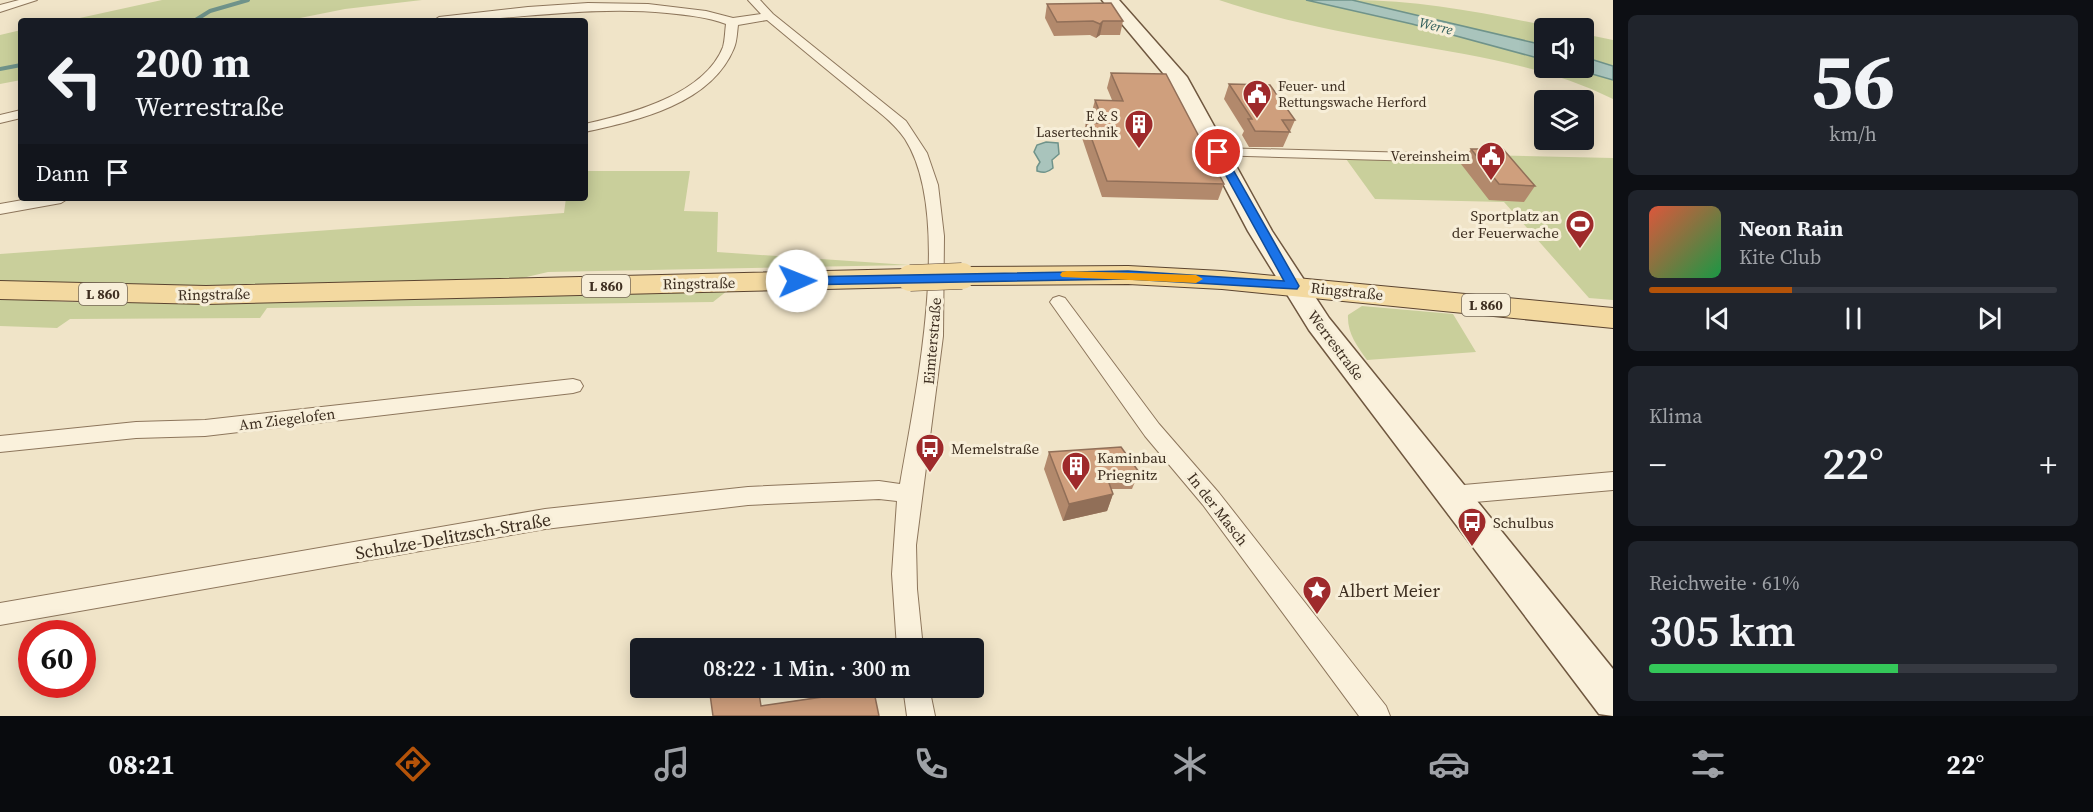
<!DOCTYPE html>
<html lang="de">
<meta charset="utf-8">
<style>
body{margin:0;font-family:"Source Serif 4",serif;background:#20242c;color:#f1f3f6;height:100vh;display:flex;flex-direction:column;font-size:22px;white-space:nowrap}
*{box-sizing:border-box;margin:0}
p{font-size:20px;color:#9ea1a6}
.icon{flex:none;width:33px;height:33px;fill:none;stroke:currentColor;stroke-width:2;stroke-linecap:round;stroke-linejoin:round}
.map{position:relative;flex:1;overflow:hidden}
.details{display:flex;flex-direction:column;gap:15px;padding:15px;background:#0d0f14;width:480px}
.details>*{flex:none}
.banner{position:absolute;left:18px;top:18px;width:570px;height:183px;border-radius:6px;box-shadow:0 3px 15px #0003;background:#171b24;color:#f1f3f6;overflow:hidden}
.controls{position:absolute;left:1534px;top:18px;display:grid;gap:12px}
.controls a{display:grid;place-items:center;width:60px;height:60px;border-radius:6px;background:#171b24;box-shadow:0 3px 15px #0003;font-size:30px}
.speed{position:absolute;left:18px;top:620px;display:flex;gap:12px;font-size:30px;font-weight:700;text-align:center}
.speed>*{display:grid;place-content:center;width:78px;height:78px;border-radius:50%;background:#171b24;box-shadow:0 3px 15px #0003;line-height:1}
.speed .limit{border:9px solid #d22;background:#fff;color:#111}
.pin{position:absolute;display:grid;place-items:center;width:51px;height:51px;color:#fff;margin:-26px;border:3px solid #fff;border-radius:50%;box-shadow:0 2px 6px #0007}
.me{position:absolute;width:66px;margin:-33px;rotate:89deg;stroke-linejoin:round;filter:drop-shadow(0 0 4px #0008)}
.turn{display:flex;align-items:center;gap:21px;height:126px;padding:0 18px;font-size:27px}
.turn .icon{width:78px;height:78px;stroke-width:2.5}
.turn b{display:block;font-size:42px;line-height:51px}
.then{display:flex;align-items:center;height:57px;padding:0 18px;background:#0003;gap:12px;font-size:22px}
.big{font-size:45px;font-weight:600;line-height:1.1}
.details .tile{flex:1;display:flex;flex-direction:column;justify-content:center;gap:9px;min-width:0;padding:0 21px;border-radius:9px;background:#20242c}
.details .dial{align-items:center;gap:0}
.dial b{font-size:78px;line-height:1}
.song{display:flex;align-items:center;gap:18px}
.cover{width:72px;height:72px;border-radius:9px;background:linear-gradient(135deg,hsl(10 70% 55%),hsl(140 70% 35%))}
.played{height:6px;border-radius:3px;background:linear-gradient(90deg,#b45309 35%,#363941 35%)}
.keys{display:flex;justify-content:space-around;direction:ltr}
.heat{display:flex;justify-content:space-between;align-items:center;font-size:33px;direction:ltr}
.charge{height:9px;border-radius:4px;background:linear-gradient(90deg,#34c759 61%,#363941 0)}
.trip{position:absolute;left:630px;top:638px;width:354px;height:60px;border-radius:6px;background:#171b24;box-shadow:0 3px 15px #0003;font-weight:600;line-height:60px;text-align:center}
.dock{display:flex;height:96px;justify-content:space-around;align-items:center;background:#090b0e;color:#9ea1a6}
.dock .icon{width:42px;height:42px}
.dock .current{color:#b45309}
.dock b{font-size:27px;color:#f1f3f6}
main{display:flex;flex:1;min-height:0}
.map>svg:first-child{display:block}
.green{fill:#c9cf9b}
.water{fill:#a9c4bc;stroke:#6f938a;stroke-width:1.5}
.lines{fill:none;stroke-linecap:round;stroke-linejoin:round}
.stream{stroke:#6f938a;stroke-width:4}
.street-casing{stroke:#8d765c;stroke-width:2}
.secondary-casing{stroke:#6f573f;stroke-width:3}
.primary-casing{stroke:#5b4430;stroke-width:2}
.street{fill:#faf1dc;fill-rule:evenodd}
.secondary{fill:#faf1dc;fill-rule:evenodd}
.primary{fill:#f3d9a0;fill-rule:evenodd}
.primary-bridge-casing{stroke:#5b4430;stroke-width:27;stroke-linecap:butt}
.primary-bridge{stroke:#f3d9a0;stroke-width:26}
.wall{fill:#b2896c}
.shaded-wall{fill:#916f58}
.building{fill:#cf9f7d;stroke:#916f58;stroke-width:1.5}
.route{fill:#1a73e8;stroke:#114b97;stroke-width:1.5}
.slow{fill:#f59e0b}
.labels{text-anchor:middle;dominant-baseline:central;stroke-width:6;stroke-linejoin:round;paint-order:stroke}
.far-water-label{font-size:14px;font-style:italic;fill:#2f5d5a;stroke:#f7eed8}
.far-poi-label{font-size:14px;fill:#3d2e20;stroke:#f7eed8;text-anchor:end}
.shield{fill:#f7eed8;stroke:#756857;stroke-width:1.5}
.shield-label{font-size:14px;font-weight:bold;fill:#3d2e20}
.poi-label{font-size:15px;fill:#3d2e20;stroke:#f7eed8;text-anchor:start}
.street-label{font-size:15px;fill:#3d2e20;stroke:#f7eed8}
.near-street-label{font-size:18px;fill:#3d2e20;stroke:#f7eed8}
.near-poi-label{font-size:18px;fill:#3d2e20;stroke:#f7eed8;text-anchor:start}
</style>
<main>
<div class="map">
<svg width="1613" height="716" viewBox="0 0 1613 716">
<rect width="100%" height="100%" fill="#f0e4c8"/>
<!-- green -->
<path class="green" d="M162,0h260l-77,9 -60,12h-219z
M1219,0h87l106,24 133,36v8h26l42,12v19c-66,-33 -139,-43 -211,-56 -62,-11 -124,-23 -183,-43z
M1352,0c71,0 137,14 206,28h-13v18z
M21,30v50l-21,4v-49z
M1584,34l29,6v26l-29,-9z
M1341,152l272,6v142l-24,-2 -85,-96 -129,-3z
M585,171h105l-6,40 34,1 -1,40 192,13 -361,7 -30,7c-173,5 -345,12 -518,2v-27l564,-41 2,-15h19z
M727,291l-14,11 -446,6 -7,10 -190,1 -13,9 -57,-2v-27l96,4z
M1362,306l91,8 23,38 -109,8c-10,-14 -20,-27 -19,-45z"/>
<!-- water -->
<path class="water" d="M1306,0h46l183,43 10,3v14l-133,-36z
M1584,57l29,9v14l-42,-12h13z
M1046,142l12,1 1,11 -7,6 1,8c-6,5 -9,5 -16,3v-4l3,-5 -6,-10 3,-7z"/>
<g class="lines">
<!-- stream -->
<path class="stream" d="M194,21l16,-10 38,-11
M0,69l21,-4"/>
<!-- street casing -->
<g class="street-casing">
<path id="street" d="M19,0h18l-37,12v-7z
M748,0h12l13,14 133,107 21,32 11,32 6,51 -1,100 -27,209 1,44 6,59h-26l-5,-74 5,-73 -18,-2 -131,6 -203,24 -545,96v-22l545,-94 203,-22 131,-6 21,3c15,-88 54,-268 5,-345 -12,-18 -31,-30 -47,-44 -31,-25 -61,-50 -91,-75l-29,5c-1,7 -1,16 -4,23 -23,56 -95,72 -149,84v-8c45,-10 119,-29 138,-77 2,-7 2,-16 3,-23 -19,-7 -39,-9 -59,-11 -80,-8 -155,8 -234,8l6,-4 89,-10 60,-4 60,1 58,7 27,7 28,-4z
M21,110v8l-21,5v-8z
M1218,148l273,7 7,4 -7,4 -278,-8 -2,-3 2,-3z
M34,198h35l-8,5 -61,11v-10z
M1059,296l6,2 94,126 60,69 167,213 4,10h-31l-156,-211 -58,-69 -95,-134 3,-4z
M573,379l7,2 3,5 -3,5 -7,2 -368,43 -69,2 -136,14v-16l136,-14 69,-2z
M1613,472v18l-161,14 -8,-3 -3,-6 3,-6 8,-3z
M903,687h26l6,29h-28z"/>
</g>
<!-- secondary casing -->
<g class="secondary-casing">
<path id="secondary" d="M1102,0h17l68,77 85,154 57,87 284,351v47l-14,-2 -290,-384 -61,-99 -80,-152z"/>
</g>
<!-- primary casing -->
<g class="primary-casing">
<path id="primary" d="M1128,266l94,5 391,37v20l-391,-39 -94,-5 -166,1 -10,-3 -4,-6 4,-6 10,-3z
M910,269l10,3 4,6 -4,6 -10,3 -704,17 -206,-5v-18l206,5z"/>
</g>
<!-- street -->
<use href="#street" class="street"/>
<!-- secondary -->
<use href="#secondary" class="secondary"/>
<!-- primary -->
<use href="#primary" class="primary"/>
<!-- primary-bridge casing -->
<g class="primary-bridge-casing">
<path id="primary-bridge" d="M910,278l52,-2"/>
</g>
<!-- primary-bridge -->
<use href="#primary-bridge" class="primary-bridge"/>
</g>
<!-- wall -->
<path class="wall" d="M1047,4l76,17 -3,14h-20l-4,3 -6,-3 -36,1 -9,-18z
M1111,73l113,111 -6,16 -116,-3 -20,-59 4,-15h8l-3,-8 4,-15h17l-5,-12z
M1229,84l66,36 -12,27h-34l-7,-12 2,-4 -20,-32z
M1471,149l64,37 -11,16 -35,-2 -28,-36z
M1049,452l90,20 -7,17h-21l2,5 -6,17 -44,10 -19,-52z
M832,687h41l6,29 -118,-10 72,-11z"/>
<!-- shaded-wall -->
<path class="shaded-wall" d="M1103,21l-3,14 -4,3 4,-14z
M1113,494l-6,17 -44,10 6,-17z"/>
<!-- building -->
<path class="building" d="M1111,3l12,18h-20l-3,3 -7,-3 -36,1 -10,-18z
M1111,73l55,1 58,110 -117,-3 -21,-58h12l-2,-5h6l-7,-18 28,1z
M1229,84l41,1 25,35h-13l8,12 -35,-1 -7,-12h4z
M1471,149h32l32,37 -36,-2z
M1121,447l18,25h-34l8,22 -44,10 -20,-52z
M749,639l2,9h-47z
M709,687h49l3,19 75,-11 -1,-8h38l6,29h-166z"/>
<!-- route -->
<path class="route" d="M1218,149l5,3 76,134 -2,3 -169,-10 -331,6 -6,-4 6,-4 331,-6 156,10 -71,-129z"/>
<!-- slow -->
<path class="slow" d="M1067,271l129,4 7,4 -7,4 -134,-6 -2,-2 2,-3z"/>
<!-- icons -->
<defs>
<g id="civic-pin" transform="scale(1.5)"><path d="M0 17L-7.5 6A9.5 9.5 0 1 1 7.5 6Z" fill="#9e2a2b" stroke="#f7eed8"/><path d="M-.6-6.5H3V-4.5H.6V-3L4-1V1h2V6H-6V1h2V-1L-.6-3ZM-1.2 2.5V6h2.4V2.5Z" fill="#fff"/></g>
<g id="building-pin" transform="scale(1.5)"><path d="M0 17L-7.5 6A9.5 9.5 0 1 1 7.5 6Z" fill="#9e2a2b" stroke="#f7eed8"/><path d="M-4-6H4V6H1V3H-1V6H-4ZM-2.5-4.3h1.7v1.8h-1.7ZM.8-4.3h1.7v1.8H.8ZM-2.5-1h1.7V.8h-1.7ZM.8-1h1.7V.8H.8Z" fill="#fff"/></g>
<g id="stadium-pin" transform="scale(1.5)"><path d="M0 17L-7.5 6A9.5 9.5 0 1 1 7.5 6Z" fill="#9e2a2b" stroke="#f7eed8"/><path d="M0-5a6.5 5 0 1 0 0 10a6.5 5 0 1 0 0-10ZM-3.5-1.8h7v3.6h-7Z" fill="#fff"/></g>
<g id="bus-pin" transform="scale(1.5)"><path d="M0 17L-7.5 6A9.5 9.5 0 1 1 7.5 6Z" fill="#9e2a2b" stroke="#f7eed8"/><path d="M-5-6H5V4H4V6H2V4H-2V6H-4V4H-5ZM-3.5-4V0h7V-4ZM-3.5 1.2v1.5H-2V1.2ZM2 1.2v1.5H3.5V1.2Z" fill="#fff"/></g>
<g id="sight-pin" transform="scale(1.5)"><path d="M0 17L-7.5 6A9.5 9.5 0 1 1 7.5 6Z" fill="#9e2a2b" stroke="#f7eed8"/><path d="M0-6L1.8-2.2L6-1.7L2.9 1.2L3.7 5.4L0 3.3L-3.7 5.4L-2.9 1.2L-6-1.7L-1.8-2.2Z" fill="#fff"/></g>
</defs>
<g fill-rule="evenodd">
<use href="#civic-pin" x="1257" y="94"/>
<use href="#building-pin" x="1139" y="124"/>
<use href="#civic-pin" x="1491" y="156"/>
<use href="#stadium-pin" x="1580" y="224"/>
<use href="#bus-pin" x="930" y="448"/>
<use href="#building-pin" x="1076" y="466"/>
<use href="#bus-pin" x="1472" y="522"/>
<use href="#sight-pin" x="1317" y="590"/>
</g>
<g class="labels">
<!-- far-water labels -->
<g class="far-water-label">
<text transform="translate(1436 26) rotate(14)">Werre</text>
</g>
<!-- far-poi labels -->
<g class="far-poi-label">
<text x="1278" y="86" text-anchor="start">Feuer- und<tspan x="1278" dy="16">Rettungswache Herford</tspan></text>
<text x="1118" y="116">E &amp; S<tspan x="1118" dy="16">Lasertechnik</tspan></text>
<text x="1470" y="156">Vereinsheim</text>
</g>
<!-- shield labels -->
<g class="shield">
<rect x="582" y="275" width="48" height="22" rx="4.5"/>
<rect x="79" y="283" width="48" height="22" rx="4.5"/>
<rect x="1462" y="294" width="48" height="22" rx="4.5"/>
</g>
<g class="shield-label">
<text x="606" y="286">L 860</text>
<text x="103" y="294">L 860</text>
<text x="1486" y="305">L 860</text>
</g>
<!-- poi labels -->
<g class="poi-label">
<text x="1559" y="215" text-anchor="end">Sportplatz an<tspan x="1559" dy="17">der Feuerwache</tspan></text>
<text x="951" y="448">Memelstraße</text>
<text x="1097" y="457">Kaminbau<tspan x="1097" dy="17">Priegnitz</tspan></text>
<text x="1493" y="522">Schulbus</text>
</g>
<!-- street labels -->
<g class="street-label">
<text transform="translate(699 283) rotate(-1)">Ringstraße</text>
<text transform="translate(1347 291) rotate(6)">Ringstraße</text>
<text transform="translate(214 294) rotate(-1)">Ringstraße</text>
<text transform="translate(932 341) rotate(-85)">Eimterstraße</text>
<text transform="translate(1336 345) rotate(53)">Werrestraße</text>
<text transform="translate(287 419) rotate(-7)">Am Ziegelofen</text>
<text transform="translate(1218 509) rotate(52)">In der Masch</text>
</g>
<!-- near-street labels -->
<g class="near-street-label">
<text transform="translate(453 536) rotate(-10)">Schulze-Delitzsch-Straße</text>
</g>
<!-- near-poi labels -->
<g class="near-poi-label">
<text x="1338" y="590">Albert Meier</text>
</g>
</g>
</svg>
<div class="controls">
<a><svg class="icon" aria-label="sound" viewBox="0 0 24 24"><path d="M4 9h4l5-4v14l-5-4H4zM17 9q2 3 0 6"/></svg></a>
<a><svg class="icon" aria-label="layers" viewBox="0 0 24 24"><path d="M12 4l9 5-9 5-9-5zM3 14l9 5 9-5"/></svg></a>
</div>
<div class="speed"><div class="limit">60</div></div>
<div class="pin" style="left:1218px;top:152px;background:#d93025"><svg class="icon" aria-label="arrive" viewBox="0 0 24 24"><path d="M6 21V4h12l-3 4 3 4H6"/></svg></div>
<svg class="me" style="left:797px;top:281px" viewBox="-20 -20 40 40"><circle r="19" fill="#fff"/><path d="M0-13L10 11 0 6-10 11z" fill="#1a73e8"/></svg>
<div class="trip">08:22 · 1 Min. · 300 m</div>
<div class="banner">
<div class="turn"><svg class="icon" aria-label="left" viewBox="0 0 24 24"><path d="M17 20v-9H6M10 6l-5 5 5 5"/></svg><div><b>200 m</b>Werrestraße</div></div>
<div class="then">Dann<svg class="icon" aria-label="arrive" viewBox="0 0 24 24"><path d="M6 21V4h12l-3 4 3 4H6"/></svg></div>
</div>
</div>
<section class="details">
<div class="tile dial"><b>56</b><p>km/h</p></div>
<div class="tile">
<div class="song"><i class="cover"></i><div><b>Neon Rain</b><p>Kite Club</p></div></div>
<div class="played"></div>
<div class="keys"><svg class="icon" aria-label="previous" viewBox="0 0 24 24"><path d="M18 5L8 12l10 7zM5 5v14"/></svg><svg class="icon" aria-label="pause" viewBox="0 0 24 24"><path d="M8 5v14M16 5v14"/></svg><svg class="icon" aria-label="next" viewBox="0 0 24 24"><path d="M6 5l10 7-10 7zM19 5v14"/></svg></div>
</div>
<div class="tile"><p>Klima</p>
<div class="heat"><a>−</a><b class="big">22°</b><a>+</a></div>
</div>
<div class="tile"><p>Reichweite · 61%</p><b class="big">305 km</b><div class="charge"></div></div>
</section>
</main>
<nav class="dock">
<b>08:21</b>
<svg class="icon current" aria-label="directions" viewBox="0 0 24 24"><path d="M12 3l9 9-9 9-9-9zM9 14v-3h6M13 9l2 2-2 2"/></svg>
<svg class="icon" aria-label="music" viewBox="0 0 24 24"><path d="M9 18V5l10-2v13"/><circle cx="6" cy="18" r="3"/><circle cx="16" cy="16" r="3"/></svg>
<svg class="icon" aria-label="phone" viewBox="0 0 24 24"><path d="M5 4h4l2 5-3 2q2 4 5 5l2-3 5 2v4C11 20 4 13 5 4z"/></svg>
<svg class="icon" aria-label="climate" viewBox="0 0 24 24"><path d="M12 3v18M4 7l16 10M4 17L20 7"/></svg>
<svg class="icon" aria-label="car" viewBox="0 0 24 24"><path d="M5 17H2v-5l4-1 3-4h7l3 4 3 1v5h-3M9 17h6M6 11h13"/><circle cx="7" cy="17" r="2"/><circle cx="17" cy="17" r="2"/></svg>
<svg class="icon" aria-label="filters" viewBox="0 0 24 24"><path d="M4 7h16M4 17h16"/><circle cx="9" cy="7" r="2"/><circle cx="15" cy="17" r="2"/></svg>
<b>22°</b>
</nav>
